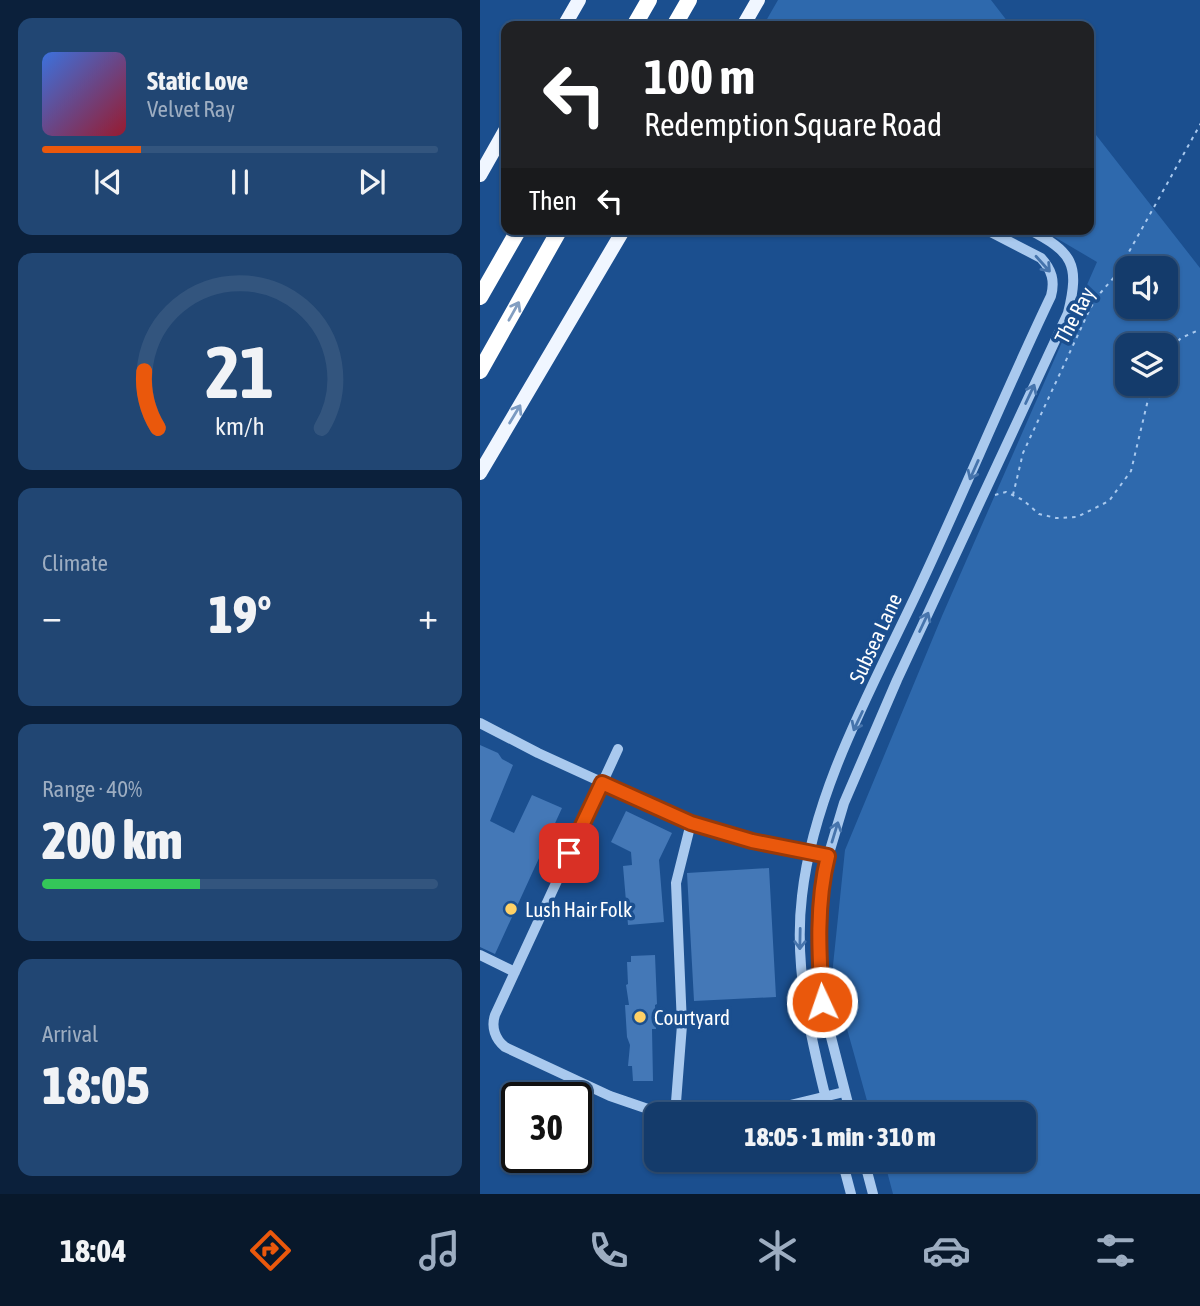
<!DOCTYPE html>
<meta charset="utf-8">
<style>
body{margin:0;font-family:"Asap Condensed",sans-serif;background:#214673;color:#f1f3f6;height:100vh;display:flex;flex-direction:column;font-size:26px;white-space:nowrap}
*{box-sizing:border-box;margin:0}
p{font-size:23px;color:#9dadc1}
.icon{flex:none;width:38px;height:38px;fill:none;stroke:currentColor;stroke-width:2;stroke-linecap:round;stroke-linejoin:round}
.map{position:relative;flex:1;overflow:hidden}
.sheet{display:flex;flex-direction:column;gap:18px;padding:18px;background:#0b203b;width:480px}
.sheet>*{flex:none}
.guide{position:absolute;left:21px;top:21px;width:593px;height:214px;border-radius:14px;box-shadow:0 2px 5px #0004,0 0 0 2px #33557e;background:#202124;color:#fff;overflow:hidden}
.fabs{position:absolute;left:635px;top:256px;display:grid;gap:14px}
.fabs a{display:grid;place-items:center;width:63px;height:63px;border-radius:14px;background:#143b6b;box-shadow:0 2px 5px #0004,0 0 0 2px #33557e;font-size:35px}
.speed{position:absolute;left:21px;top:1082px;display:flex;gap:14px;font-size:35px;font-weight:700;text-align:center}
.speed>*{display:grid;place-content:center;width:91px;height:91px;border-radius:50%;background:#143b6b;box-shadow:0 2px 5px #0004,0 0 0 2px #33557e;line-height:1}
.speed .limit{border:4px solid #111;border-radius:10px;background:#fff;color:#111}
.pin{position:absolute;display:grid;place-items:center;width:60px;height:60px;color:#fff;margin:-30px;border-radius:14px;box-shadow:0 4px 10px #0006}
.me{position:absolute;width:77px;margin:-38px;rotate:357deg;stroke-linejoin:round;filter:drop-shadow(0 0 5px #0008)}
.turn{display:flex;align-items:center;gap:24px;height:147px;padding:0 28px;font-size:32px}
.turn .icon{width:91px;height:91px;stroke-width:2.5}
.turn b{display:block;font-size:49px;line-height:60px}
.then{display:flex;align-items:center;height:66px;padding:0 28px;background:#0003;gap:14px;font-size:26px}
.big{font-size:52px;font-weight:800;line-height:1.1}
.sheet .tile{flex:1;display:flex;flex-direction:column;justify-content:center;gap:10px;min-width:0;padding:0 24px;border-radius:14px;background:#214673}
.sheet .dial{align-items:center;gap:0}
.dial svg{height:182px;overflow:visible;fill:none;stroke:#33557e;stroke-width:7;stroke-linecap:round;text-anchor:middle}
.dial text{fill:#f1f3f6;stroke:none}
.song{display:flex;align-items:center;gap:21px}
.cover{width:84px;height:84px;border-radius:10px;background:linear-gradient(135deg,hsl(220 70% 55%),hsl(350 70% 35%))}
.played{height:7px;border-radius:4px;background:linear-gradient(90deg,#ea580c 25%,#33557e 25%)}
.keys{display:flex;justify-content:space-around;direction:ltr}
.heat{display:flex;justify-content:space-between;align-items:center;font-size:38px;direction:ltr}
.charge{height:10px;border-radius:5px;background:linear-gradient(90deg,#34c759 40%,#33557e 0)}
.trip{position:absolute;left:164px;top:1102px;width:392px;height:70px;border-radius:14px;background:#143b6b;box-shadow:0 2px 5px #0004,0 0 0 2px #33557e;font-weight:800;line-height:70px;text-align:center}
.tab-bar{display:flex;height:112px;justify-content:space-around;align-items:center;background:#08182b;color:#9dadc1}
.tab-bar .icon{width:49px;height:49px}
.tab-bar .active{color:#ea580c}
.tab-bar b{font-size:32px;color:#f1f3f6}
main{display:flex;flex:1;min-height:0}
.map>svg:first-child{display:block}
.green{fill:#2e69ad;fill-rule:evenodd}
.building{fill:#4478b7}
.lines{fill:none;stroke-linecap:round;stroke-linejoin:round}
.path{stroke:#a9c9ee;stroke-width:2;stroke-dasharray:3.5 5;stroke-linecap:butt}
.minor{stroke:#a9c9ee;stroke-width:10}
.major{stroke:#f0f6ff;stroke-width:14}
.highway{stroke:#fff;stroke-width:16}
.oneway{stroke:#4674ac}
.oneway2{stroke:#829ec1}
.oneway3{stroke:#7b9ac1}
.route-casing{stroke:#983908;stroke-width:18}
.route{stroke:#ea580c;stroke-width:12}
.poi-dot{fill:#ffd166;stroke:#1b4f8f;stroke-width:2.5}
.labels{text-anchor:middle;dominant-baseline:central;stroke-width:7;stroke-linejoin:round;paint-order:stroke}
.street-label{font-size:21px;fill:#fff;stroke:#1b4f8f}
.poi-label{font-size:21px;fill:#fff;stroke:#1b4f8f;text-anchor:start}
</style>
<main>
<section class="sheet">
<div class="tile">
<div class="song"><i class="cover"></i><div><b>Static Love</b><p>Velvet Ray</p></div></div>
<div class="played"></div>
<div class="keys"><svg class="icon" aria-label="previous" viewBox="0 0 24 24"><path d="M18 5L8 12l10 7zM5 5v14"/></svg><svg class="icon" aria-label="pause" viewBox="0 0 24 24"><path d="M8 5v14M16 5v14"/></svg><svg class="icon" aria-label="next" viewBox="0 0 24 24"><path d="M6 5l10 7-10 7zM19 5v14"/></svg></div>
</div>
<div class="tile dial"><svg viewBox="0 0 100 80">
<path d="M14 69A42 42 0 1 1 86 69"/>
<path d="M14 69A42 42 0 0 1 8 44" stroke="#ea580c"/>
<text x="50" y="56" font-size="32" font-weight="700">21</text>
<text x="50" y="72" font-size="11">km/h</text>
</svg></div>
<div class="tile"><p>Climate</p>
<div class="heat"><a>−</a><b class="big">19°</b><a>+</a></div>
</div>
<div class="tile"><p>Range · 40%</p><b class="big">200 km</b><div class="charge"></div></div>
<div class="tile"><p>Arrival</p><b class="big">18:05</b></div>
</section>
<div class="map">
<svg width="721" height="1194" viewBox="0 0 721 1194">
<rect width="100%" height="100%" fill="#1b4f8f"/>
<!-- green -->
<path class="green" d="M298,0h213l20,26h-248z
M609,126l111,142v926h-307l-9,-34h140v-45h-153l-39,-140 13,-125 97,-234 155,-354 -56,-33h48zM648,268h38v38h-38zM648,345h38v38h-38z"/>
<!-- building -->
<path class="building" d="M0,745l18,8 4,6 11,6 -23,56 24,12 18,-38 30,13 -67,146 -15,-7z
M146,811l46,22 -13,27 5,62 -36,3 -5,-59 9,-1 -1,-13 -20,-10z
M289,868l7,129 -82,4 -7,-128z
M175,955l2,49 -2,1 1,24h-4l1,52h-20l-1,-15h-4l2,-21 -3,-8 -2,-32h4l-3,-20 2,-1 -1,-22h4v-6z"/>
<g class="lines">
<!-- path -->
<path class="path" d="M686,353l15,-15 20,-9
M515,495l11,-3 17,8 16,14 17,4 21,-1 32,-16 22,-30 21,-88
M533,495l10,-42 66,-142 7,-13 20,-23 85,-152"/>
<!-- minor -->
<path class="minor" d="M0,723l58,30 153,70 61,18 76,15
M138,749l-123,266c-4,12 0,24 10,32l105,49 38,13 29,6
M0,955l35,17
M195,1115l7,-90 -6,-142 15,-60
M269,1115l95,-23
M350,1115c-18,-72 -37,-145 -28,-219 12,-108 73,-213 118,-310 45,-96 85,-194 131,-290 4,-15 1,-26 -10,-38l-56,-29
M371,1115l-29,-113 -4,-52 9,-90 17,-57 53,-123 171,-367c12,-49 5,-61 -40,-84
M362,1160l9,34
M384,1160l9,34"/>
<!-- major -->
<path class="major" d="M84,26l15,-26
M263,26l15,-26
M0,175l26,-46
M0,473l144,-244"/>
<!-- highway -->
<path class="highway" d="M154,26l15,-26
M194,26l15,-26
M0,297l39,-68
M0,371l80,-142"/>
</g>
<!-- one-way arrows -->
<defs><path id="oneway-shaft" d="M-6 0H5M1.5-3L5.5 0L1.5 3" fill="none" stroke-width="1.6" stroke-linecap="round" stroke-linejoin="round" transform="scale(1.75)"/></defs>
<g class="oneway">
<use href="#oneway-shaft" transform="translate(563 264) rotate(48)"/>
<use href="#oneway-shaft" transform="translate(550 394) rotate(-65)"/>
<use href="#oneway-shaft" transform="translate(494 470) rotate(114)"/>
<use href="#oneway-shaft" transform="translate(444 622) rotate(-65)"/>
<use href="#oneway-shaft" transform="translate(378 721) rotate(115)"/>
<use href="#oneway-shaft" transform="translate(355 832) rotate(-73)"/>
<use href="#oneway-shaft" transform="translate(320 939) rotate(91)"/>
</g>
<use class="oneway2" href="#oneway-shaft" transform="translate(34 311) rotate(-61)"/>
<use class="oneway3" href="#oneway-shaft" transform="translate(35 414) rotate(-59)"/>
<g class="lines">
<!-- route casing -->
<g class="route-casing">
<path id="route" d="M89,853l33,-70 89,40 61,18 76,15c-12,47 -9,98 -6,146"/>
</g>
<!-- route -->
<use href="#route" class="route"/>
</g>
<!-- markers -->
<g class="poi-dot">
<circle cx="31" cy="909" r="7"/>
<circle cx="160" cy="1017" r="7"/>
</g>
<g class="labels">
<!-- street labels -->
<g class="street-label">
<text transform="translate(594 315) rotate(-62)">The Ray</text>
<text transform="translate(395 638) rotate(-65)">Subsea Lane</text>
</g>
<!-- poi labels -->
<g class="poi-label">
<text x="45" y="909">Lush Hair Folk</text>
<text x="174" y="1017">Courtyard</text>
</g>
</g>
</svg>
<div class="fabs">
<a><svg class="icon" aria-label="sound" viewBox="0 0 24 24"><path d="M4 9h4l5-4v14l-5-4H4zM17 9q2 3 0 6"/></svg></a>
<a><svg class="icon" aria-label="layers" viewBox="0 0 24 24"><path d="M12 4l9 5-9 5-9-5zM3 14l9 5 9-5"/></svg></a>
</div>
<div class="speed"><div class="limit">30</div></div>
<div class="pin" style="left:89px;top:853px;background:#d93025"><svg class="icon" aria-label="arrive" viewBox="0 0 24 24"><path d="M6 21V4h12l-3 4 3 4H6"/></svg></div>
<svg class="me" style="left:342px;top:1002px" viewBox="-20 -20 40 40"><circle r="17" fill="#ea580c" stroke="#fff" stroke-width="3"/><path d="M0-11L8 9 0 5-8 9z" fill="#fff"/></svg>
<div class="trip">18:05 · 1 min · 310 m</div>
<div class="guide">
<div class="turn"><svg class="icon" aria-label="left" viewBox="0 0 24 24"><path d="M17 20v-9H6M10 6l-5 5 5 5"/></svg><div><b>100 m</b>Redemption Square Road</div></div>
<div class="then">Then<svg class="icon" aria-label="left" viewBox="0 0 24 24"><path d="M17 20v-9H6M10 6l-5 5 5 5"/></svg></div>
</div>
</div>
</main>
<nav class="tab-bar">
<b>18:04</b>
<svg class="icon active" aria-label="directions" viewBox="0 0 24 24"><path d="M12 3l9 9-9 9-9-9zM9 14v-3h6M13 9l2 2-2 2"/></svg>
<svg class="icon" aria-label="music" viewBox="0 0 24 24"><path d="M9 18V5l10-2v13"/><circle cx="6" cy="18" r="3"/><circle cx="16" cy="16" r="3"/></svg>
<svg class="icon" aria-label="phone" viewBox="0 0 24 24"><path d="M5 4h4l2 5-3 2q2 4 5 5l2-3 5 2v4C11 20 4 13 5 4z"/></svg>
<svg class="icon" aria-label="climate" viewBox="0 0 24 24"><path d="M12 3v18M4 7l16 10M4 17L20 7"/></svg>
<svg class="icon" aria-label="car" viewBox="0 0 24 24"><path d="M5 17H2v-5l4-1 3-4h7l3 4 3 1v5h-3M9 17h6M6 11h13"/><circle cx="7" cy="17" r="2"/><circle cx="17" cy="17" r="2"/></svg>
<svg class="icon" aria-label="filters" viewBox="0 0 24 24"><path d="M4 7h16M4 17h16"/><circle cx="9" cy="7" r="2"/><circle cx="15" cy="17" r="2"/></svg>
</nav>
